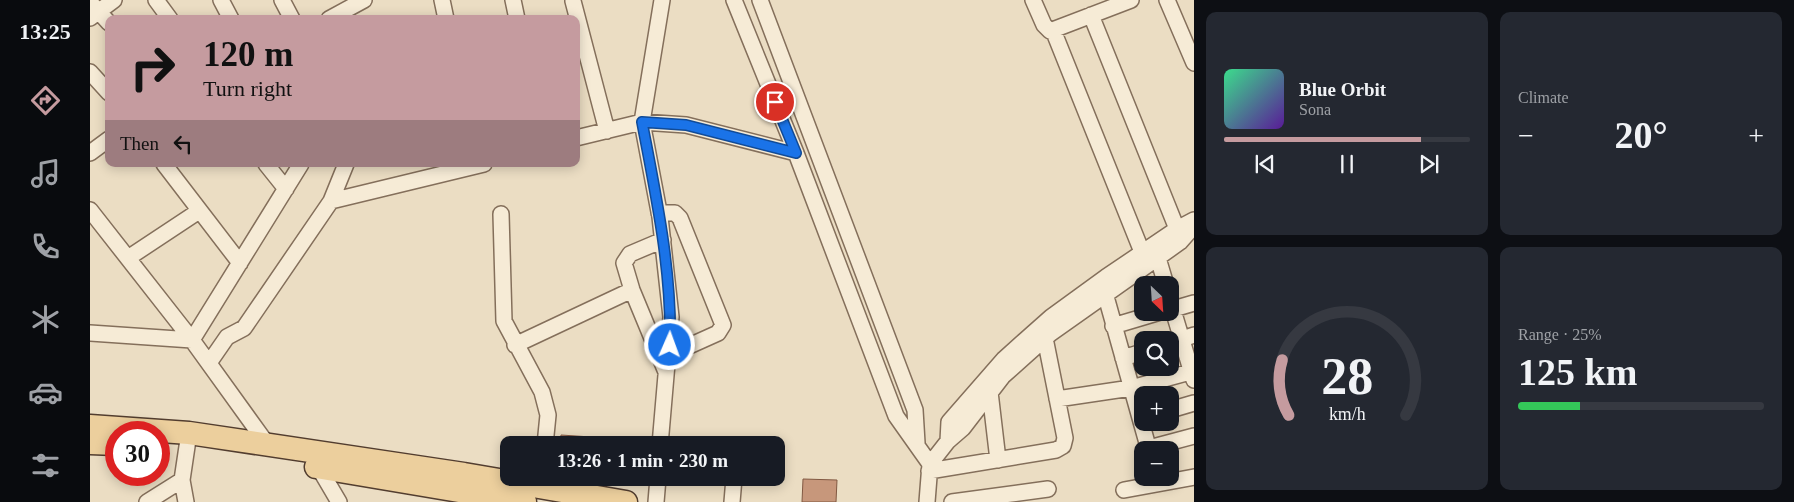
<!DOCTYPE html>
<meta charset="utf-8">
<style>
body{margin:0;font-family:"Times New Roman",serif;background:#242831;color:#f1f3f6;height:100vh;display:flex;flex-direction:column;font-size:19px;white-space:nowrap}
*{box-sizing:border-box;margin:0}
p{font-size:16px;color:#9ea1a6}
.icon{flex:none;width:28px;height:28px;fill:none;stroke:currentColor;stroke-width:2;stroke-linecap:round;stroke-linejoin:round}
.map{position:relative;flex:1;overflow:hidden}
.sheet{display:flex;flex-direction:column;gap:12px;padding:12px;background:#0d0f14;width:600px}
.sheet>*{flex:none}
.hud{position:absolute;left:15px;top:15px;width:475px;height:152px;border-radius:10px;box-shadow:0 2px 12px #0003;background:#c59b9f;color:#111;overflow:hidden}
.needle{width:32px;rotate:155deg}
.buttons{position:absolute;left:1044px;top:276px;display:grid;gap:10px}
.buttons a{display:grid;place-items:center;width:45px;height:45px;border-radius:10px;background:#171b24;box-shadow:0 2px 12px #0003;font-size:25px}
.speed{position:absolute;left:15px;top:421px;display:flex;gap:10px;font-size:25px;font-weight:700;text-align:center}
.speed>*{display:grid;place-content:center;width:65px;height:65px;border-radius:50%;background:#171b24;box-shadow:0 2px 12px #0003;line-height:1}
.speed .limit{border:8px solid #d22;background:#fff;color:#111}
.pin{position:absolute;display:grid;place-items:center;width:42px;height:42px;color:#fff;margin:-21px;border:2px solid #fff;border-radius:50%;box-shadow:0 1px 5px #0007}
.me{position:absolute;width:55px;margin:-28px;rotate:2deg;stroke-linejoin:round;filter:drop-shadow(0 0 4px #0008)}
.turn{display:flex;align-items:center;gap:18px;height:105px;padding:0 15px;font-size:22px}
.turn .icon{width:65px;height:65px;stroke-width:2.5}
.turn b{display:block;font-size:35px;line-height:42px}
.then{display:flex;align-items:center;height:48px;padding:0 15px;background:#0003;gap:10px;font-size:19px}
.big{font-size:38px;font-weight:600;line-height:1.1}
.sheet .widget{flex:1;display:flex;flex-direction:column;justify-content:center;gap:8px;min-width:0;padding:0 18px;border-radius:10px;background:#242831}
.sheet .dial{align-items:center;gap:0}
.dial svg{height:130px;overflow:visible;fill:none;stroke:#363941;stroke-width:7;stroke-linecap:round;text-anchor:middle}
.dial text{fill:#f1f3f6;stroke:none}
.song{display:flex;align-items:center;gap:15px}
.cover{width:60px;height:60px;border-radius:8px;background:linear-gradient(135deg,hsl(150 70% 55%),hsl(270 70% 35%))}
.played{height:5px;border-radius:2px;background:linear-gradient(90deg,#c59b9f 80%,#363941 80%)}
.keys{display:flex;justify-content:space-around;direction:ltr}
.heat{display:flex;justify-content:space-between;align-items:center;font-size:28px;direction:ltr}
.charge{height:8px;border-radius:4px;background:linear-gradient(90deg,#34c759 25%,#363941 0)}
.sheet .tiles{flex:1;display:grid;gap:12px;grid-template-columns:repeat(2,1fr)}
.trip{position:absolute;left:410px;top:436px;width:285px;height:50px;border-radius:10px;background:#171b24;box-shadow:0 2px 12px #0003;font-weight:600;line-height:50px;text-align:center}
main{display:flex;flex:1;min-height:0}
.tabs{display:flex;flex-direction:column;width:90px;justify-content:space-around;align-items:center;background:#090b0e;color:#9ea1a6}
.tabs .icon{width:35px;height:35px}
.tabs .current{color:#c59b9f}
.tabs b{font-size:22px;color:#f1f3f6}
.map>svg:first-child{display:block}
.building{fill:#c7977b;stroke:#815842}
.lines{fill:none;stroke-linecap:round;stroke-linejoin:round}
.minor-casing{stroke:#846f5b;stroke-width:18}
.primary-casing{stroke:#523d2f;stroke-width:25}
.minor{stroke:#f6ebd6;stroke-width:15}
.primary{stroke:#eccf9d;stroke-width:22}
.route-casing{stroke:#114b97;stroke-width:12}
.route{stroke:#1a73e8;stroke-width:9}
</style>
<main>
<nav class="tabs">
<b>13:25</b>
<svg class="icon current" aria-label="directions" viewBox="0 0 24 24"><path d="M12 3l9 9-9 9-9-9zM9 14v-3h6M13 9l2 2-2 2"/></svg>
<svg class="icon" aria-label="music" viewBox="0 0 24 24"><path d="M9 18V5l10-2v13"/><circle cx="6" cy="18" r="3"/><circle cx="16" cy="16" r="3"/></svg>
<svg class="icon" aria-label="phone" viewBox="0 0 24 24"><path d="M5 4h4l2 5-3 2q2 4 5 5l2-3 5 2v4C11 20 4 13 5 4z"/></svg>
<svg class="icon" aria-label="climate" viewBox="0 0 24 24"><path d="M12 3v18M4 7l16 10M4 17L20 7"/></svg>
<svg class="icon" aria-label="car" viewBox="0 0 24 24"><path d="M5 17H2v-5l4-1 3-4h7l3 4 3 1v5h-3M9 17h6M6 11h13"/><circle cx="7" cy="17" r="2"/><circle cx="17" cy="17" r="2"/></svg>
<svg class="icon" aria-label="filters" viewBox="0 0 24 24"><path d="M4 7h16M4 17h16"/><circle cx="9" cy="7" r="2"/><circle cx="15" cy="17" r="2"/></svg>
</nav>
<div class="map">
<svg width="1104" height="502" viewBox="0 0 1104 502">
<rect width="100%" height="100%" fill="#ebddc3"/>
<!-- building -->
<path class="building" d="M471,435l30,2 -1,8h-30z
M713,479l34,1 -1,22h-34z"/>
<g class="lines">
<!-- minor casing -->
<g class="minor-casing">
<path id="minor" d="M66,0l14,19
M131,0l10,19
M192,0l10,19
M352,0l4,19
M423,0l4,19
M644,0l62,153 100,263 34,48
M670,0l155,410 2,33
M943,0l11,25 6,6 81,-31
M1077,0l27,63
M483,1l34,130
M0,2l19,21
M1001,15l86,214
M0,18l24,-18
M239,19l35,-19
M963,30l89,222
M0,72l19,21
M486,138l66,-16 44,3 110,28
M0,153l19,-14
M74,164l76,99
M176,164l20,25
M241,201l153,-37
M0,210l102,130 75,104
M569,213h16l5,5 43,107 -5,8 -49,22
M411,214l3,107 38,71 6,23 -3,30
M573,240l-33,14 -6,9 8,27 34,82
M38,258l71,-47
M1068,258l8,27
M1015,293l44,157
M1080,300l24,80
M1080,310l24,-7
M1023,326l47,-14
M0,333l102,7 109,-176
M1080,343l24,-8
M425,345l117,-55
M1033,358l19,-6
M119,363l18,-26 17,-9 87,-127 15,-37
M900,392l8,68
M967,399l74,-11 63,-17
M1080,410l24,-7
M858,441l1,-19 55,-63 20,-18 27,-24 55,-40 71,-48 17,-9
M570,445l11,-128 -11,-100 -18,-95 20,-122
M1059,448l45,-12
M229,468l20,34
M839,471l127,-21 7,-4 2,-8 -20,-100
M1034,490l70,-13
M57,502l35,-22
M96,502l-4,-22 7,-47
M566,502l2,-24
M642,502l2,-24
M837,502l3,-38 18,-23 15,-13 40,-52 47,-42 130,-92 14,-16
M862,502l96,-13"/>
</g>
<!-- primary casing -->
<g class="primary-casing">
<path id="primary" d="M0,426l99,7 275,41 162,28
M0,443l26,1
M226,467l209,35"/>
</g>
<!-- minor -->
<use href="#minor" class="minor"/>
<!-- primary -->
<use href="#primary" class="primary"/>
</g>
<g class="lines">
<!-- route casing -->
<g class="route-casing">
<path id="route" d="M580,345c2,-75 -14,-149 -28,-223l44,3 110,28 -21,-51"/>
</g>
<!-- route -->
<use href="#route" class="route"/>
</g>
</svg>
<div class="buttons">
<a><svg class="needle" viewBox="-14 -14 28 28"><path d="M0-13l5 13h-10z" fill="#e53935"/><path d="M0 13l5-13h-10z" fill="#9ea1a6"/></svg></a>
<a><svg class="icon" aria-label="search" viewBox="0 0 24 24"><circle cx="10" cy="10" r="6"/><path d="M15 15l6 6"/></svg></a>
<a>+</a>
<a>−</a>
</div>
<div class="speed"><div class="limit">30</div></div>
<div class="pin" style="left:685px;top:102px;background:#d93025"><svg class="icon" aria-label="arrive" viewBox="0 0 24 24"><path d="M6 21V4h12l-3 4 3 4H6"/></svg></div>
<svg class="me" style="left:580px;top:345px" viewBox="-20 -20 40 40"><circle r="17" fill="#1a73e8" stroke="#fff" stroke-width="3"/><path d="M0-11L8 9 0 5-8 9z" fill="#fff"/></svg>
<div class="trip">13:26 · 1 min · 230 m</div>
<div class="hud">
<div class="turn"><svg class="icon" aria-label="right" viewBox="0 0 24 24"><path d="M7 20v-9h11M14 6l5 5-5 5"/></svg><div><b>120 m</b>Turn right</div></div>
<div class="then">Then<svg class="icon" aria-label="left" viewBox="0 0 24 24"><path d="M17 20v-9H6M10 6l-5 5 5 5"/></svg></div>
</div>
</div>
<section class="sheet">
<div class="tiles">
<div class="widget">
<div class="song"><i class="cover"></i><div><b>Blue Orbit</b><p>Sona</p></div></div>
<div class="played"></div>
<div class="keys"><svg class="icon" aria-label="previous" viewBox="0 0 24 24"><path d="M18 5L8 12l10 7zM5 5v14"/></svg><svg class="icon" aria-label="pause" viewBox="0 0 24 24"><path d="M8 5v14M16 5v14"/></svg><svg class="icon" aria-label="next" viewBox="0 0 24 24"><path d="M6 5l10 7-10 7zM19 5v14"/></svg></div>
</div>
<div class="widget"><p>Climate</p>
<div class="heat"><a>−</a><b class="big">20°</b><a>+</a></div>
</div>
<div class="widget dial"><svg viewBox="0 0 100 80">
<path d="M14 69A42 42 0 1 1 86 69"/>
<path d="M14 69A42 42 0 0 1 10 35" stroke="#c59b9f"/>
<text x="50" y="56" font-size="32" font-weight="700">28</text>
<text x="50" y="72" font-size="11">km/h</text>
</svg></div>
<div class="widget"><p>Range · 25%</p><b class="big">125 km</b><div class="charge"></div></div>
</div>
</section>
</main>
